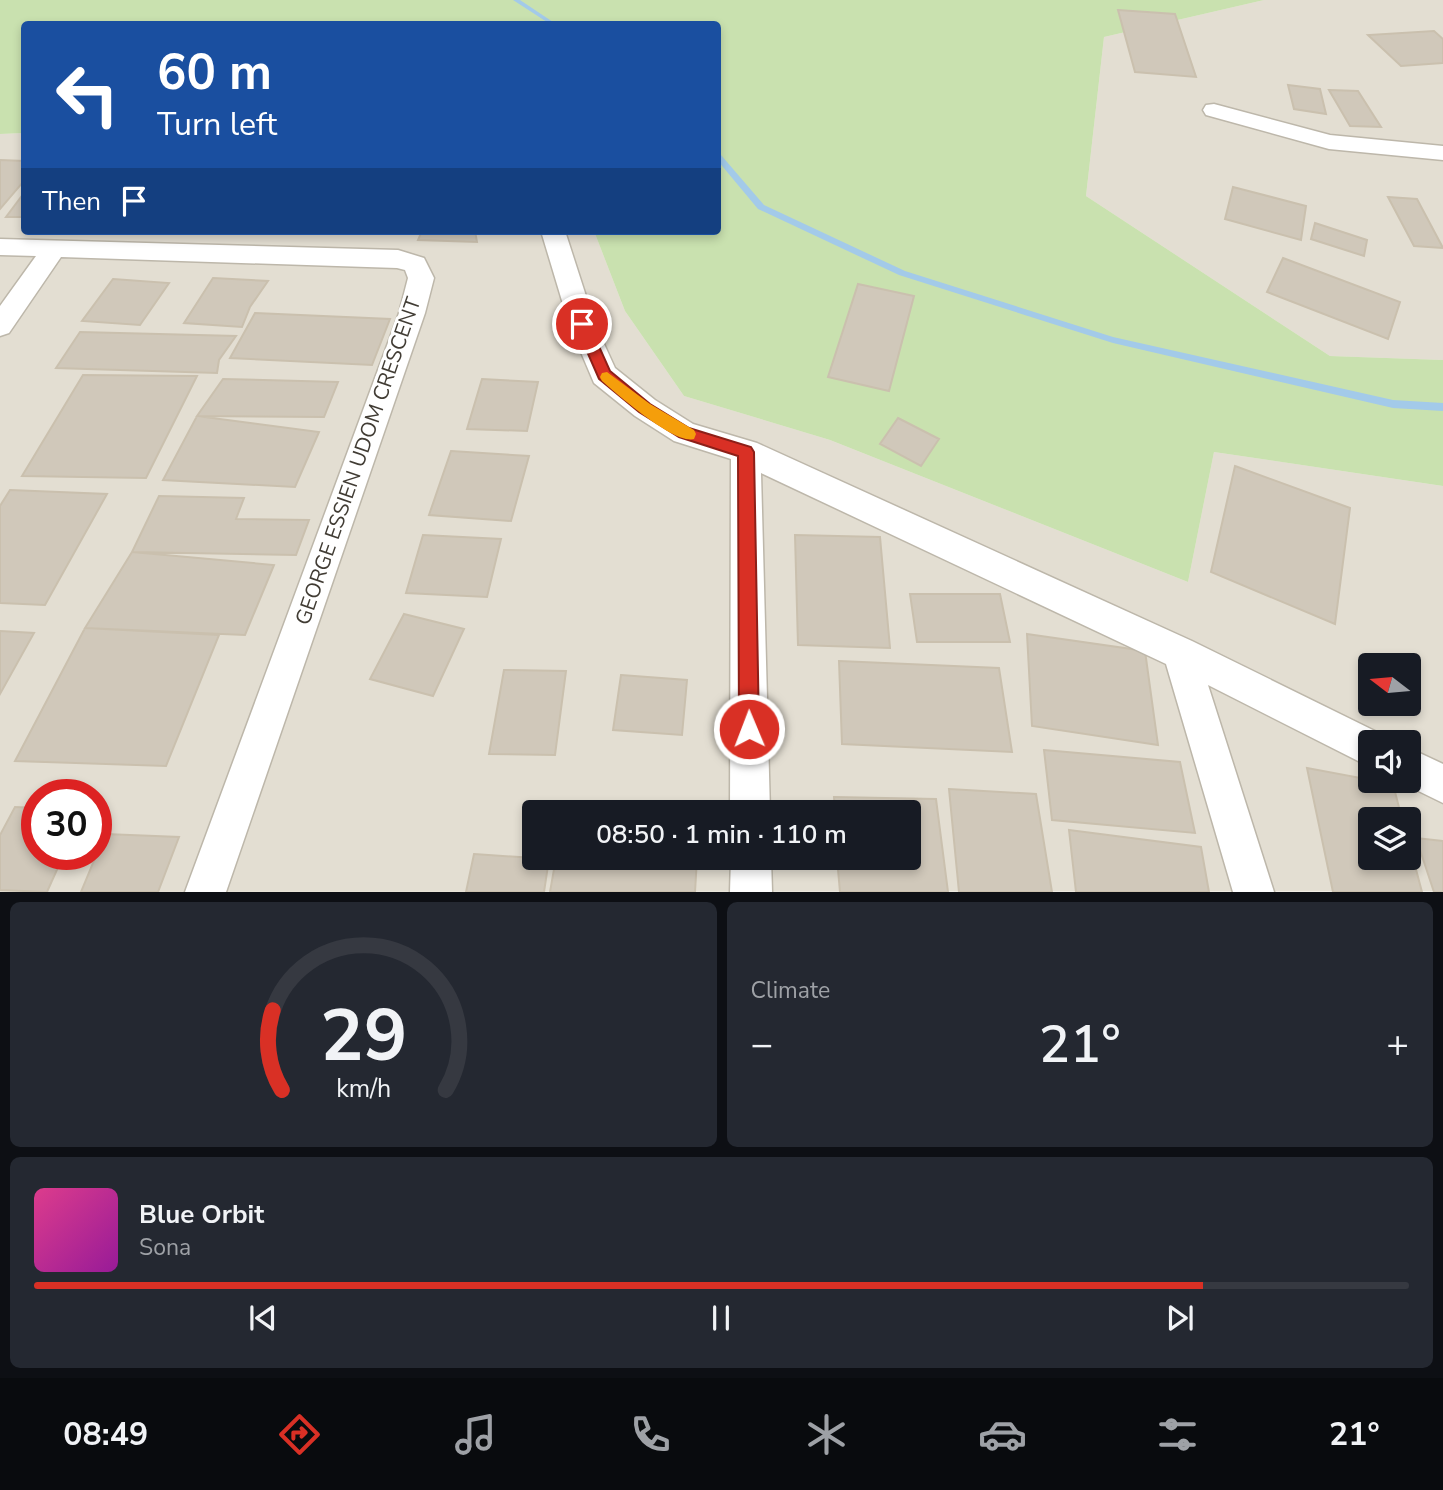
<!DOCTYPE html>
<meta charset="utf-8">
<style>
body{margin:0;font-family:"Nunito Sans",sans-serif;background:#242831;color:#f1f3f6;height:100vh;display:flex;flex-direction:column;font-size:26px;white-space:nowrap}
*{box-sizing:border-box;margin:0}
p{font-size:23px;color:#9ea1a6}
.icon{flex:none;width:38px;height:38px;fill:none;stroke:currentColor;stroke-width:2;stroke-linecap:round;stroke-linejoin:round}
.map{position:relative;height:892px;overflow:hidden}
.drawer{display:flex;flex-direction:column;gap:10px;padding:10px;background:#0d0f14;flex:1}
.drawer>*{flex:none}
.guide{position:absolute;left:21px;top:21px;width:700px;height:214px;border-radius:7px;box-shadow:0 4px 10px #0003;background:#1a4fa0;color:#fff;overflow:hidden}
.needle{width:46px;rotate:286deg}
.tools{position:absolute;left:1358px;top:653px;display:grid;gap:14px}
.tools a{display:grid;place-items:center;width:63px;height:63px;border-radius:7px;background:#171b24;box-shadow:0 4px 10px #0003;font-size:35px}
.speed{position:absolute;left:21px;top:779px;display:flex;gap:14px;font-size:35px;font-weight:700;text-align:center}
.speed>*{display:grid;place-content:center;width:91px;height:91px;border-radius:50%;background:#171b24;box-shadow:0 4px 10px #0003;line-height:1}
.speed .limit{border:10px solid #d22;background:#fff;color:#111}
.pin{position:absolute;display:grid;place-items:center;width:60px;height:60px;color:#fff;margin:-30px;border:4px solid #fff;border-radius:50%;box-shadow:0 2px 7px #0007}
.me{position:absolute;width:77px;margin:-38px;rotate:359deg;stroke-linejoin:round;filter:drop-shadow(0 0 5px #0008)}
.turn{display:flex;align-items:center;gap:24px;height:147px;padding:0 21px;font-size:32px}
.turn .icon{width:91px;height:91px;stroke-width:2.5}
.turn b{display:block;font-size:49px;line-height:60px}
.then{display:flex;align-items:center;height:66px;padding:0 21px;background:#0003;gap:14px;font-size:26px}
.big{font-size:52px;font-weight:600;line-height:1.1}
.drawer .tile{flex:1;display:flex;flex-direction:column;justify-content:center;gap:10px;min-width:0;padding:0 24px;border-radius:10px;background:#242831}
.drawer .dial{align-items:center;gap:0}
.dial svg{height:182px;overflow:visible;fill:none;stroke:#363941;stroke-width:7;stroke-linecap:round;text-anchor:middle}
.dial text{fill:#f1f3f6;stroke:none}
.song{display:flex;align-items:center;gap:21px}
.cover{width:84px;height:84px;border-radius:10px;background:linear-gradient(135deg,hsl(330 70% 55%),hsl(300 70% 35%))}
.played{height:7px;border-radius:4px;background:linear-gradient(90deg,#d93025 85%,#363941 85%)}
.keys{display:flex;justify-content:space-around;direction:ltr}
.heat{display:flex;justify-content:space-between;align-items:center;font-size:38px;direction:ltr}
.drawer .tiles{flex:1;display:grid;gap:10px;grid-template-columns:1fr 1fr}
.tile:last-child{grid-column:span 2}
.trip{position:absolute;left:522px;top:800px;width:399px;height:70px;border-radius:7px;background:#171b24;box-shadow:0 4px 10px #0003;font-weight:600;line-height:70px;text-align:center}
.tab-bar{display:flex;height:112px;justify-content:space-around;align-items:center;background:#090b0e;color:#9ea1a6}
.tab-bar .icon{width:49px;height:49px}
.tab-bar .active{color:#d93025}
.tab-bar b{font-size:32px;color:#f1f3f6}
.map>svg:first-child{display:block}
.residential{fill:#e3ded2;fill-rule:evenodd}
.green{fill:#c9e1af}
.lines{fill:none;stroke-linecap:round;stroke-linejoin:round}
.stream{fill:#a3cae9;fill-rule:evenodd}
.building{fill:#d0c8ba;stroke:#cac0ae;stroke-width:2}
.street-casing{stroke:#bdb7aa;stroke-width:3}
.street{fill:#fff;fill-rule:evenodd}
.route{fill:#d93025;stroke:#8d1f18;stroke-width:2}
.slow{fill:#f59e0b}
.labels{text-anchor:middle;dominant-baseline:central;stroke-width:6;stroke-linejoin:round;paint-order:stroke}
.street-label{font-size:21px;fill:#413c34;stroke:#fff}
</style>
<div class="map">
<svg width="1443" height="892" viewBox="0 0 1443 892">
<rect width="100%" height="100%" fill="#f0ece3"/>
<!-- residential -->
<path class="residential" d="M1264,0h179v360l-113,-4 -244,-160 18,-159z
M24,133v98h570l31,80 59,85 146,44 358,142 26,-130 229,34v405l-1443,1v-758zM1370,665h39v39h-39zM1370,742h39v38h-39zM37,794h59v60h-59zM534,812h374v46h-374zM1370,819h39v39h-39z"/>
<!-- green -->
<path class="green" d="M0,0h1264l-160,37 -18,159 244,160 113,4v126l-229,-34 -26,130 -358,-142 -146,-44 -59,-85 -31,-80h124v-207h-694v109l-24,1z"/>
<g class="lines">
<!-- stream -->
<path class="stream" d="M513,0h7l36,24h-6z
M718,155h3l43,50 141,66 208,66 280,63 50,3v8l-50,-3 -280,-65 -214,-68 -141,-66 -40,-48z"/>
</g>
<!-- building -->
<path class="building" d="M1118,10l57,4 21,63 -61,-5z
M1434,31l9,8v24l-42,3 -33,-31z
M1288,85l32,4 6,25 -32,-5z
M1329,90l29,1 23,36 -31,-1z
M0,160l24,1v20l-24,28z
M1233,187l73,19 -5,34 -76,-21z
M24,193v24h-18z
M1388,197l29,2 26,49 -29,-2z
M1315,223l52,17 -3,16 -53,-17z
M422,231h53l2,11 -59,-2z
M1283,258l117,44 -12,37 -121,-47z
M213,278l55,3 -18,26 -8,20 -58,-4z
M113,279l56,4 -29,42 -58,-4z
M858,284l56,12 -25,95 -61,-14z
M255,313l135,6 -18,46 -142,-7z
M80,332l156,4 -17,24 -2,13 -161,-5z
M83,375l114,1 -51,102 -124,-2z
M223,379l115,3 -14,35 -127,-1z
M482,379l56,3 -11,49 -60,-2z
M197,416l122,16 -24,55 -132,-7z
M898,418l41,21 -18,27 -41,-22z
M451,451l78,5 -18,65 -82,-6z
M1235,466l115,42 -15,116 -124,-52z
M10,490l97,4 -62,111 -45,-2v-97z
M159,496l85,2 -8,21 73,1 -13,35 -164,-3z
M423,535l78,4 -14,58 -81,-4z
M795,535l85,2 10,111 -92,-3z
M132,552l142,13 -29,70 -160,-7z
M910,594h90l10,48h-93z
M404,614l60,15 -31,67 -63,-17z
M85,628l134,7 -53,131 -151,-5z
M0,631l34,2 -34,61z
M1027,634l118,17 13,94 -126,-19z
M839,661l160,7 13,84 -170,-8z
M504,670l62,1 -11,84 -66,-1z
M621,675l66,5 -5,55 -69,-5z
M1044,750l136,12 15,71 -143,-13z
M1307,768l86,16 9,35h-32v39h39v-15l13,49h-89z
M949,789l87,5 16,98h-93z
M834,797l102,2 12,93h-108l-3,-34h71v-46h-73z
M564,804l137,7 -138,1z
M15,807l22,1v46h27l-17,38 -47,-2v-55z
M1069,830l132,17 8,45h-133z
M105,834l74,3 -21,55h-77z
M1416,838l27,3v51h-9z
M474,854l75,5 -5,33h-78z
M556,858h141l-2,34h-145z"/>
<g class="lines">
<!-- street casing -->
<g class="street-casing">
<path id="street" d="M1214,104l116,31 113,11v14l-114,-11 -123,-34 -3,-5 3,-5z
M541,231h24l30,93 20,44 40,32 38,24 64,19 435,198 191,94 3,7h-16v25l-162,-82 66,207h-41l-67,-228 -405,-191 9,339h-40l1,-353 -57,-18 -39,-25 -41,-33 -25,-59z
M0,239l398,11 26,8 10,20 -9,35 -199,579h-41l214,-579 9,-35 -3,-8 -8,-2 -336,-11 -52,76 -9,3v-30l36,-50 -36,-1z
M1409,748l34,16v39l-47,-23h13z
M731,858h40l1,34h-42z"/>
</g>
<!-- street -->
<use href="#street" class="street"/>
</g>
<!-- route -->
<path class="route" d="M582,318l7,6 21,47 40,33 39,24 62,19 3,5 5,277 -3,7 -7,3 -7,-3 -3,-7 -1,-273 -59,-19 -40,-25 -40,-33 -24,-55z"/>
<!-- slow -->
<path class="slow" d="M607,372l43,32 44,26 2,4 -2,5c-19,6 -76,-44 -92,-58l-2,-4 2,-4z"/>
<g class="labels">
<!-- street labels -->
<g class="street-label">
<text transform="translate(358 461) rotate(-71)">GEORGE ESSIEN UDOM CRESCENT</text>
</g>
</g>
</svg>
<div class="tools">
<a><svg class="needle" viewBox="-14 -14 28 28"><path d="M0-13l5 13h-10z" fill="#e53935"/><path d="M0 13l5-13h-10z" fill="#9ea1a6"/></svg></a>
<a><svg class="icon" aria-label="sound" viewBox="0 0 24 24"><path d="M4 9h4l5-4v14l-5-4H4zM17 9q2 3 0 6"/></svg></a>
<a><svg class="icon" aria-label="layers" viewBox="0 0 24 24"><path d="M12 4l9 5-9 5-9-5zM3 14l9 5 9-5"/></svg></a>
</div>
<div class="speed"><div class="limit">30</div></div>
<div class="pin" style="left:582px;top:324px;background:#d93025"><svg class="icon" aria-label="arrive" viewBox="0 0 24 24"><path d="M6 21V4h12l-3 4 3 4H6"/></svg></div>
<svg class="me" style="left:749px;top:729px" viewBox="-20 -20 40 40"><circle r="17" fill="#d93025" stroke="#fff" stroke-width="3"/><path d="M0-11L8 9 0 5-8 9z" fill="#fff"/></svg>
<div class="trip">08:50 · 1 min · 110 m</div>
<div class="guide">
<div class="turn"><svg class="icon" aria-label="left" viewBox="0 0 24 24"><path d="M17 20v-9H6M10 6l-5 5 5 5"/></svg><div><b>60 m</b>Turn left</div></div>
<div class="then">Then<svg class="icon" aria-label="arrive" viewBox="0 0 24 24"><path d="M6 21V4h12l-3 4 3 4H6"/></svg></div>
</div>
</div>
<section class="drawer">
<div class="tiles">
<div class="tile dial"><svg viewBox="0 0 100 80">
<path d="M14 69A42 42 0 1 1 86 69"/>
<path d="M14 69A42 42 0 0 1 10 34" stroke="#d93025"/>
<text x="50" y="56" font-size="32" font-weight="700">29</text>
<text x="50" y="72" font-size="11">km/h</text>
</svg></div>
<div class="tile"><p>Climate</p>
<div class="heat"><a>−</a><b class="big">21°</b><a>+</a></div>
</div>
<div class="tile">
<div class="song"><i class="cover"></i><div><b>Blue Orbit</b><p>Sona</p></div></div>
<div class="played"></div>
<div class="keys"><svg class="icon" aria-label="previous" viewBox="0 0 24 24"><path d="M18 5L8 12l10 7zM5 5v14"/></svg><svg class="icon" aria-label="pause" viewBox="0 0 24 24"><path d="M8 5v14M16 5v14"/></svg><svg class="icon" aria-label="next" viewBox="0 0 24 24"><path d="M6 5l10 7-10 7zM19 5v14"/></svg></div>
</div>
</div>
</section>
<nav class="tab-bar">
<b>08:49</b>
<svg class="icon active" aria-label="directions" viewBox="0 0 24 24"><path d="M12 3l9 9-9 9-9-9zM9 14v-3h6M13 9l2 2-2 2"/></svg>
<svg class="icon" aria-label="music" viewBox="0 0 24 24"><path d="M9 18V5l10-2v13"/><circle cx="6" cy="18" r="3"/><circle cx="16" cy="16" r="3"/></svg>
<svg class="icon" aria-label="phone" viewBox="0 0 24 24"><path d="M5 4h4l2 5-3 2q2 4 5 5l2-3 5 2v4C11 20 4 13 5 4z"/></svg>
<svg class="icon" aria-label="climate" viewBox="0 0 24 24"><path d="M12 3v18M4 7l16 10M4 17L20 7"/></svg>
<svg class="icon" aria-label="car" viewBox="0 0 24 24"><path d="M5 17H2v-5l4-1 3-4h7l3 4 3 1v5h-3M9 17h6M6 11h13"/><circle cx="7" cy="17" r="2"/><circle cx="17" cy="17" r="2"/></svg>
<svg class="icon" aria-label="filters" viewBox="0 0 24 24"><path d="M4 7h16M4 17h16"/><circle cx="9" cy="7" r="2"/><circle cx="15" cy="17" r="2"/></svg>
<b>21°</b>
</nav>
